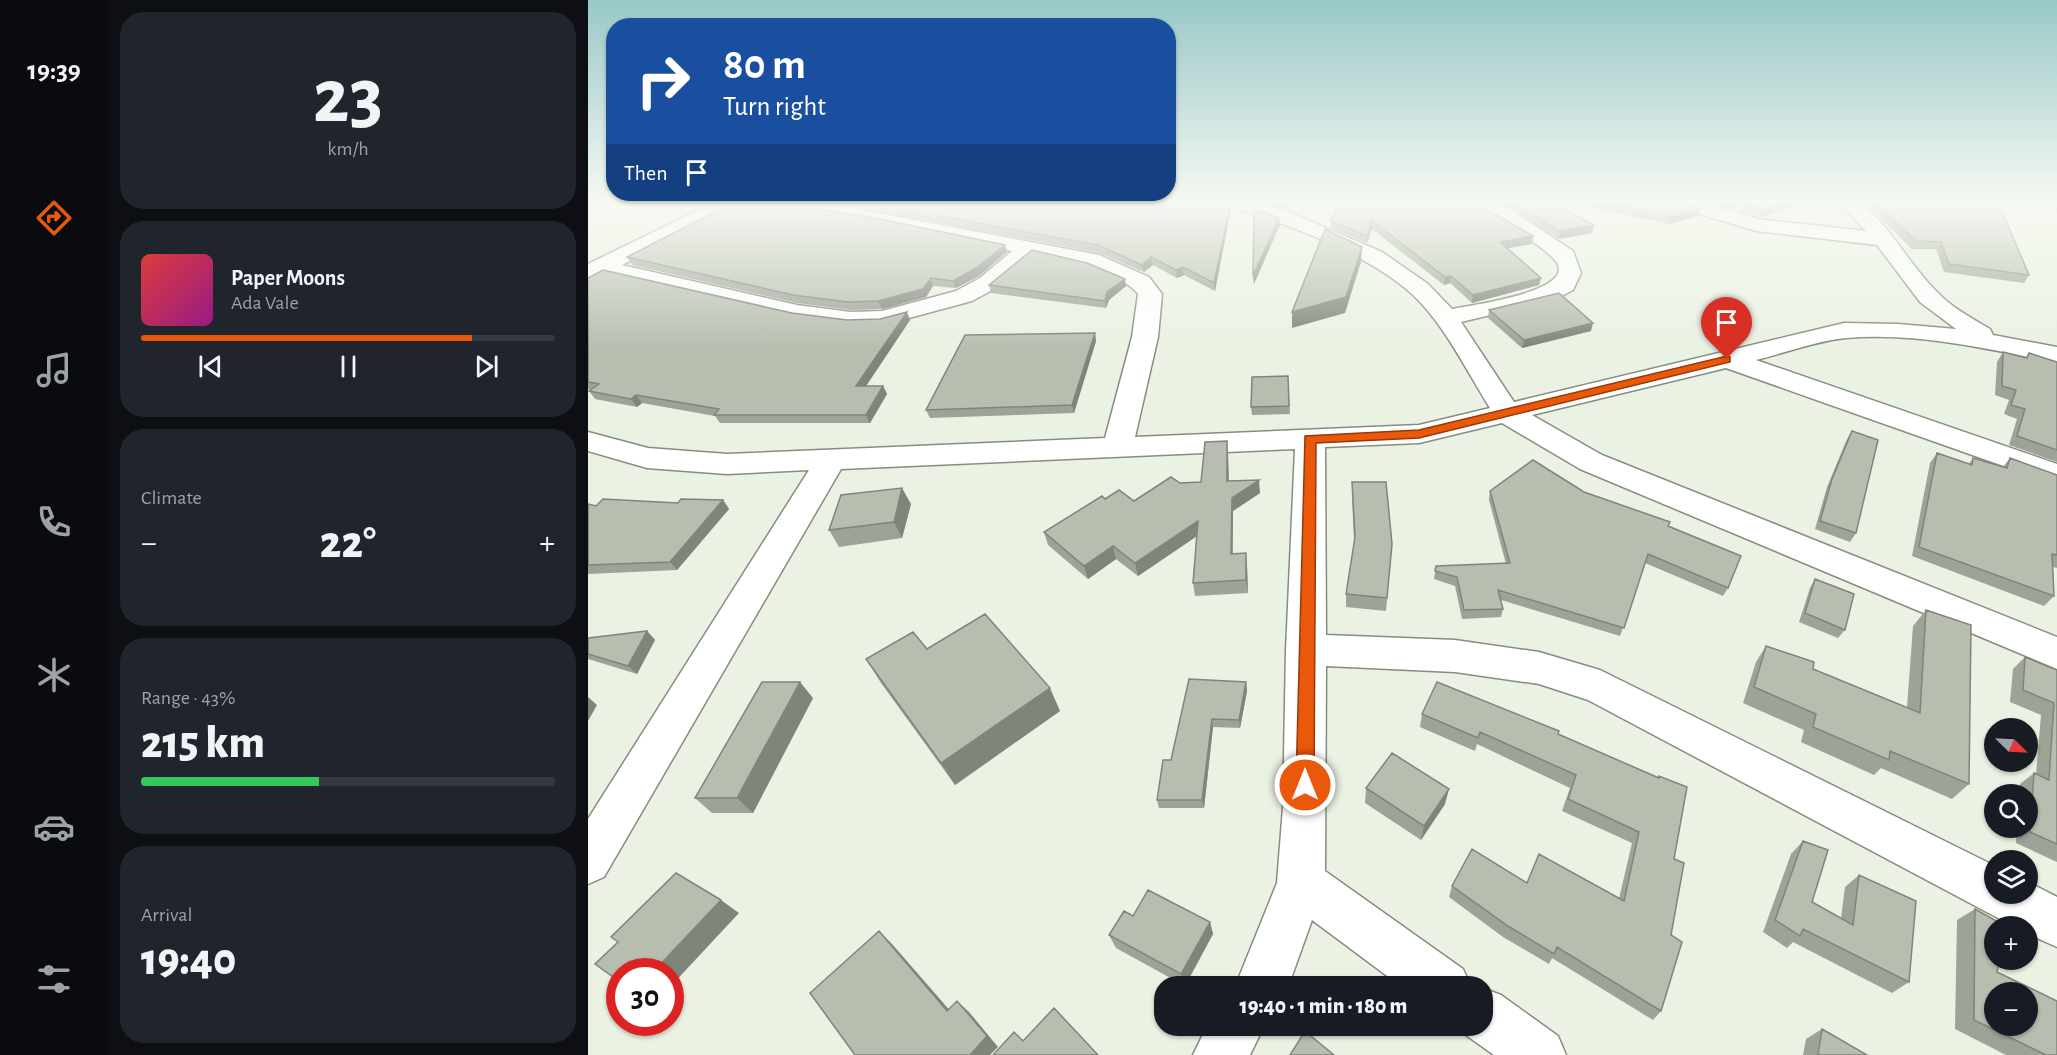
<!DOCTYPE html>
<meta charset="utf-8">
<style>
body{margin:0;font-family:"Alegreya Sans",sans-serif;background:#20242c;color:#f1f3f6;height:100vh;display:flex;flex-direction:column;font-size:22px;white-space:nowrap}
*{box-sizing:border-box;margin:0}
p{font-size:20px;color:#9ea1a6}
.icon{flex:none;width:33px;height:33px;fill:none;stroke:currentColor;stroke-width:2;stroke-linecap:round;stroke-linejoin:round}
.map{position:relative;flex:1;overflow:hidden}
.drawer{display:flex;flex-direction:column;gap:12px;padding:12px;background:#0d0f14;width:480px}
.drawer>*{flex:none}
.top-card{position:absolute;left:18px;top:18px;width:570px;height:183px;border-radius:24px;box-shadow:0 2px 4px #0004;background:#1a4fa0;color:#fff;overflow:hidden}
.needle{width:39px;rotate:114deg}
.tools{position:absolute;left:1396px;top:718px;display:grid;gap:12px}
.tools a{display:grid;place-items:center;width:54px;height:54px;border-radius:50%;background:#171b24;box-shadow:0 2px 4px #0004;font-size:30px}
.speed{position:absolute;left:18px;top:958px;display:flex;gap:12px;font-size:30px;font-weight:700;text-align:center}
.speed>*{display:grid;place-content:center;width:78px;height:78px;border-radius:50%;background:#171b24;box-shadow:0 2px 4px #0004;line-height:1}
.speed .limit{border:9px solid #d22;background:#fff;color:#111}
.pin{position:absolute;display:grid;place-items:center;width:51px;height:51px;color:#fff;margin:-62px -26px;border-radius:50% 50% 50% 0;rotate:-45deg;box-shadow:0 0 6px #0007}
.pin .icon{rotate:45deg}
.me{position:absolute;width:66px;margin:-33px;rotate:0deg;stroke-linejoin:round;filter:drop-shadow(0 0 4px #0008)}
.turn{display:flex;align-items:center;gap:21px;height:126px;padding:0 18px;font-size:27px}
.turn .icon{width:78px;height:78px;stroke-width:2.5}
.turn b{display:block;font-size:42px;line-height:51px}
.then{display:flex;align-items:center;height:57px;padding:0 18px;background:#0003;gap:12px;font-size:22px}
.big{font-size:45px;font-weight:800;line-height:1.1}
.drawer .card{flex:1;display:flex;flex-direction:column;justify-content:center;gap:9px;min-width:0;padding:0 21px;border-radius:24px;background:#20242c}
.drawer .dial{align-items:center;gap:0}
.dial b{font-size:78px;line-height:1}
.song{display:flex;align-items:center;gap:18px}
.cover{width:72px;height:72px;border-radius:9px;background:linear-gradient(135deg,hsl(0 70% 55%),hsl(310 70% 35%))}
.played{height:6px;border-radius:3px;background:linear-gradient(90deg,#ea580c 80%,#363941 80%)}
.keys{display:flex;justify-content:space-around;direction:ltr}
.heat{display:flex;justify-content:space-between;align-items:center;font-size:33px;direction:ltr}
.charge{height:9px;border-radius:4px;background:linear-gradient(90deg,#34c759 43%,#363941 0)}
.trip{position:absolute;left:566px;top:976px;width:339px;height:60px;border-radius:24px;background:#171b24;box-shadow:0 2px 4px #0004;font-weight:800;line-height:60px;text-align:center}
main{display:flex;flex:1;min-height:0}
.menu{display:flex;flex-direction:column;width:108px;justify-content:space-around;align-items:center;background:#090b0e;color:#9ea1a6}
.menu .icon{width:42px;height:42px}
.menu .on{color:#ea580c}
.menu b{font-size:27px;color:#f1f3f6}
.map>svg:first-child{display:block}
.lines{fill:none;stroke-linecap:round;stroke-linejoin:round}
.minor-casing{stroke:#868d7f;stroke-width:3}
.minor{fill:#fff;fill-rule:evenodd}
.wall{fill:#9da397}
.shaded-wall{fill:#80857b}
.building{fill:#b7beb0;stroke:#80857b;stroke-width:1.5;fill-rule:evenodd}
.route{fill:#ea580c;stroke:#983908;stroke-width:1.5}
</style>
<main>
<nav class="menu">
<b>19:39</b>
<svg class="icon on" aria-label="directions" viewBox="0 0 24 24"><path d="M12 3l9 9-9 9-9-9zM9 14v-3h6M13 9l2 2-2 2"/></svg>
<svg class="icon" aria-label="music" viewBox="0 0 24 24"><path d="M9 18V5l10-2v13"/><circle cx="6" cy="18" r="3"/><circle cx="16" cy="16" r="3"/></svg>
<svg class="icon" aria-label="phone" viewBox="0 0 24 24"><path d="M5 4h4l2 5-3 2q2 4 5 5l2-3 5 2v4C11 20 4 13 5 4z"/></svg>
<svg class="icon" aria-label="climate" viewBox="0 0 24 24"><path d="M12 3v18M4 7l16 10M4 17L20 7"/></svg>
<svg class="icon" aria-label="car" viewBox="0 0 24 24"><path d="M5 17H2v-5l4-1 3-4h7l3 4 3 1v5h-3M9 17h6M6 11h13"/><circle cx="7" cy="17" r="2"/><circle cx="17" cy="17" r="2"/></svg>
<svg class="icon" aria-label="filters" viewBox="0 0 24 24"><path d="M4 7h16M4 17h16"/><circle cx="9" cy="7" r="2"/><circle cx="15" cy="17" r="2"/></svg>
</nav>
<section class="drawer">
<div class="card dial"><b>23</b><p>km/h</p></div>
<div class="card">
<div class="song"><i class="cover"></i><div><b>Paper Moons</b><p>Ada Vale</p></div></div>
<div class="played"></div>
<div class="keys"><svg class="icon" aria-label="previous" viewBox="0 0 24 24"><path d="M18 5L8 12l10 7zM5 5v14"/></svg><svg class="icon" aria-label="pause" viewBox="0 0 24 24"><path d="M8 5v14M16 5v14"/></svg><svg class="icon" aria-label="next" viewBox="0 0 24 24"><path d="M6 5l10 7-10 7zM19 5v14"/></svg></div>
</div>
<div class="card"><p>Climate</p>
<div class="heat"><a>−</a><b class="big">22°</b><a>+</a></div>
</div>
<div class="card"><p>Range · 43%</p><b class="big">215 km</b><div class="charge"></div></div>
<div class="card"><p>Arrival</p><b class="big">19:40</b></div>
</section>
<div class="map">
<svg width="1469" height="1055" viewBox="0 0 1469 1055">
<rect width="100%" height="100%" fill="#eaf2e3"/>
<g class="lines">
<!-- minor casing -->
<g class="minor-casing">
<path id="minor" d="M127,202h25l-3,4 -115,59 175,40 54,7 31,-1 74,-20 24,-13 32,-27 -139,-29 -88,-14 -7,-2 -3,-4h45l279,53 50,22 13,17 -4,43 -23,100 284,-12 71,-17c-24,-38 -45,-83 -78,-114 -44,-40 -125,-70 -181,-88l-3,-4h29l27,8 98,42 46,32 24,25c17,-4 134,-18 101,-51 -15,-15 -39,-28 -56,-40 -9,-5 -22,-8 -27,-16h25l13,6 65,43 8,22 -8,17 -19,10 -93,22 53,80 330,-79 54,1 58,5 -36,-27 -43,-57 -121,-14 -83,-25 -3,-4h30l58,17 108,12 -28,-29h22c31,25 48,61 76,89 15,16 35,27 54,38l3,6 64,12v16c-68,-14 -141,-31 -211,-25 -30,3 -61,15 -90,22l301,104v21l-331,-117 -194,47 70,40 455,182v32l-477,-200 -78,-46 -83,20 -94,4 1,188 129,5 84,12 61,18 395,196v28h33v-12l29,15v50l-29,-13v-7h-13l-427,-227 -49,-16 -84,-12 -129,-6 -1,205 138,98 8,18h-69l-90,-67 -24,67h-53l42,-104 6,-76 3,-157 9,-201 -454,20 -237,408 -16,7v-65l221,-349 -82,4 -80,-6 -59,-17v-19l60,16 79,6 378,-16 27,-101 6,-43c-17,-23 -77,-33 -105,-39l-37,33 -24,13 -89,24 -32,1 -54,-7 -194,-45 -15,3v-13z
M1457,202h12v6l-9,-2z
M894,988l19,7 57,41 8,19h-72l-31,-22 -2,-7h21z
M619,1026h57l-14,29h-57z"/>
</g>
<!-- minor -->
<use href="#minor" class="minor"/>
</g>
<!-- wall -->
<path class="wall" d="M241,202h402v6l-16,83 -31,-16 -7,3 -24,-13 -9,7 -45,-19z
M673,202h29l-3,7z
M751,202l194,34 -1,8 -25,4 34,30 -2,7 -67,18 -22,-20 -6,2 -72,-56 -5,14 -36,-15v-7z
M910,202h53l41,31 -33,6z
M977,202h111l22,14 -29,8z
M1118,202h103l-47,15 -21,-5 3,-8 -15,4z
M1276,202h134l31,73 -5,8 -80,-11 -8,-23h-24z
M193,203l224,42 2,7 -28,24 -23,12 -23,-2 -7,11 -44,12 -31,1 -54,-7 -165,-38 -5,-8 112,-52z
M0,278l204,35 55,7h63l-44,66h17l4,8 -17,29h-150l-5,-7 -73,-13 -5,4 -42,-8 -6,-8 2,-1 -3,-1z
M537,279l1,7 -17,14 -3,8 -115,-15 -2,-8z
M901,310l102,21 -69,17 -34,-30z
M507,333l1,8 -22,72 -144,5 -4,-8z
M1415,352l23,6 3,-5 28,9v100l-48,-17 8,-26 -13,-5 5,-14 -14,-5 2,-33z
M700,376l2,38 -38,1 -1,-8z
M1264,431l4,102 -6,9 -35,-13 12,-42 20,-48z
M639,441l1,13 1,27 31,12 -27,18v42l14,13 1,27 -53,3 -2,-13 4,-47 -59,40 -22,-17 -28,20 -40,-34 -4,-13 61,-33 29,2 46,-18 21,-1z
M1349,453l32,11 4,-6 30,9 7,-9 47,17v93l-4,-1 1,29 -10,10 -132,-50 18,-93z
M764,482l40,62 -6,67 -40,-4v-13l8,-52 -2,-47z
M902,491l94,1 84,34 60,62 -5,8 -78,-33 -25,73 -119,-36 2,9 -2,8 -39,2 -7,-33 -21,-7 2,-13 70,-2 -17,-64z
M135,500l6,9 -52,61 -89,4v-70l8,2z
M323,504l-9,34 -63,9 -10,-17z
M1227,579l30,51 -7,8 -39,-16 11,-34z
M1338,610l43,174 -17,15 -71,-31 -7,7 -73,-33 3,-12 -61,-27 13,-41 10,-16 47,23 94,38 6,-81z
M59,631l8,9 -18,34 -49,-15v-21z
M339,649l133,62 -105,74 -74,-102 -15,-24z
M1437,657l32,13v192l-41,-19 1,-15h11v-33h-9l1,-11 14,-11 2,1 5,-59 -31,-13 3,-33z
M658,682l1,9 -7,37 -27,-1 -9,81h-45l-2,-8 14,-40z
M225,698l-60,115h-41l-17,-15z
M834,714l136,20 100,44 1,-2 15,83 -3,76 -10,76 -8,9 -101,-62 -3,6 -46,-27 -54,-40 3,-11 75,-4 92,17 13,-56 -70,-32 8,-23 -93,-44 -2,7 -55,-24z
M778,788l79,16 -24,36 -56,-37z
M1215,841l9,61 29,16 4,-31 14,-12 50,107 -17,11 -99,-51 -6,6 -24,-16 28,-78z
M1387,909l22,63 60,83h-51l-51,-26 2,-109z
M545,916l77,6 3,12 -28,52 -69,-38 -7,-13z
M1234,1029l45,26h-64l3,-16z"/>
<!-- shaded-wall -->
<path class="shaded-wall" d="M643,202v6l-16,83 -1,-8z
M699,202h3l-3,7z
M1143,202h14l-1,2 -15,4z
M1203,202h18l-47,15 3,-7z
M1113,209l-3,7 -29,8 3,-8z
M691,218l1,7 -26,59 -1,-8z
M784,221v8l-5,14v-7z
M1006,225l-2,8 -33,6 1,-8z
M945,236l-1,8 -33,6 1,-8z
M417,245l2,7 -28,24 -23,12 -3,-7z
M774,247l-1,15 -16,51 -53,15v-16z
M563,257l2,8 -9,7 -2,-7z
M595,267l1,8 -7,3 -1,-8z
M863,276l-1,7 -6,2 1,-8z
M343,278l2,8 -7,11 -44,12 -4,-8z
M953,278l-2,7 -67,18 1,-8z
M537,279l1,7 -17,14 -3,8 -1,-7 2,-9z
M319,312l3,8 -50,75 -4,-9z
M1005,323l-2,8 -69,17 2,-8z
M507,333l1,8 -22,72 -2,-8z
M295,386l4,8 -17,29 -4,-8z
M48,395l6,8 -5,4 -6,-8z
M639,441l1,13 1,40 -2,-13z
M671,480l1,13 -27,18 -1,55 -1,-12 1,-56z
M314,488l9,16 -9,34 -8,-16z
M135,500l6,9 -52,61 -7,-8z
M610,521l2,13 -62,42 -3,-13z
M525,546l3,13 -28,20 -4,-13z
M658,553l1,13 1,27 -2,-13z
M59,631l8,9 -18,34 -9,-8z
M212,682l13,16 -60,115 -16,-15z
M658,682l1,9 -7,37 -1,-8z
M462,688l10,23 -105,74 -14,-22z
M0,697l9,8 -9,16z
M624,719l1,8 -9,81 -2,-8z
M861,789l-4,15 -24,36 3,-14z
M133,900l18,13 -69,74v-15h-17z
M622,922l3,12 -28,52 -4,-12z
M291,931l13,13 67,77 -12,-10z
M369,1001l12,11 29,35 -8,8h-20z"/>
<!-- building -->
<path class="building" d="M160,202h29l93,15 135,28 -29,23 -23,13 -22,-3 -8,11 -45,12 -30,1 -55,-7 -166,-38 103,-53 9,1z
M276,202h367l-17,81 -31,-16 -7,3 -25,-13 -9,8 -44,-20z
M751,202h135l59,34 -33,6 41,36 -68,17 -22,-19 -6,1 -73,-56 -5,15 -36,-15z
M923,202h40l43,23 -34,6z
M1012,202h76l25,7 -29,7z
M1157,202h46l-26,8 -22,-6z
M1287,202h123l31,73 -80,-11 -8,-22 -25,-1z
M666,209l25,9 -26,58z
M737,229l37,18 -16,50 -54,15z
M444,250l55,13 38,16 -18,13 -2,9 -116,-16z
M15,270l189,43 55,7 33,-1 27,-7 -51,74h27l-17,29h-152l5,-6 -83,-14 -5,4 -42,-8 10,-7 -11,-2v-104z
M971,293l34,30 -69,17 -35,-30z
M507,333l-23,72 -146,5 39,-75z
M1415,352l24,6 2,-5 28,9v88l-40,-14 8,-27 -14,-4 5,-15 -14,-4z
M700,376l1,30 -38,1 1,-30z
M1264,431l26,9 -22,93 -36,-12 12,-42z
M639,441v40l32,-1 -27,18 -1,56 15,-1v27l-53,3 5,-62 -63,42 -22,-17 -29,20 -40,-34 58,-36 3,3 14,-9 15,11 37,-24 9,6 21,-1 4,-40z
M1349,453l35,12 1,-7 34,10 3,-10 47,17v80l-5,-1 2,42 -135,-49z
M945,460l51,32 86,30 -2,4 73,30 -13,32 -80,-34 -24,74 -126,-38 5,19 -39,1 -7,-33 -22,-6 1,-5 74,-3 -20,-72z
M764,482h34l6,62 -5,54 -41,-4 9,-57z
M314,488l-8,34 -65,8 12,-35z
M15,499l75,4 3,-4 42,1 -53,62 -82,3v-61l8,2z
M1227,579l39,15 -9,36 -40,-17z
M1338,610l45,15 -2,159 -79,-33 -1,9 -76,-33 3,-13 -62,-27 12,-41 48,16 -1,7 107,44z
M397,614l65,74 -109,75 -75,-104 47,-27 14,17z
M59,631l-19,35 -40,-12v-16z
M1437,657l32,13v174l-27,-12 4,-59 15,7 5,-77 -31,-13z
M601,679l57,3 -7,38 -27,-1 -10,81h-45l6,-40h8z
M174,682h38l-63,116h-42z
M849,682l122,49 -1,3 101,44v-2l28,11 -13,72 10,4 -13,72 11,7 -21,69 -104,-64 -3,7 -46,-28 -56,-40 20,-37 55,34 12,-29 85,47 15,-69 -71,-33 8,-24 -96,-43 -2,6 -56,-24z
M804,753l57,36 -25,37 -58,-38z
M1215,841l25,9 -16,52 41,23 6,-50 57,26 -7,81 -106,-53 -3,7 -25,-16z
M88,873l45,27 -68,72h-33v10l-25,-18 23,-22 -7,-5z
M560,890l62,32 -29,52 -72,-39 15,-24 9,5z
M1387,909l32,18h-12v33h5l-3,12 60,29v54h-11l-72,-35zM1407,993h33v33h-33z
M291,931l68,80 10,-10 30,35 -17,19h-115l-45,-62z
M466,1008l44,47h-105l21,-23 9,9z
M1234,1029l45,26h-49z
M717,1031l29,24h-44z"/>
<!-- sky -->
<linearGradient id="sky" x2="0" y2="1"><stop stop-color="#99c8c8"/><stop offset="0.58" stop-color="#f6f9f2"/><stop offset="1" stop-color="#f6f9f2" stop-opacity="0"/></linearGradient>
<rect width="1469" height="349" fill="url(#sky)"/>
<!-- route -->
<path class="route" d="M1139,356l3,1v5l-311,76 -103,5 -2,342 -2,6 -7,2 -6,-2 -3,-6 9,-349 114,-6z"/>
</svg>
<div class="tools">
<a><svg class="needle" viewBox="-14 -14 28 28"><path d="M0-13l5 13h-10z" fill="#e53935"/><path d="M0 13l5-13h-10z" fill="#9ea1a6"/></svg></a>
<a><svg class="icon" aria-label="search" viewBox="0 0 24 24"><circle cx="10" cy="10" r="6"/><path d="M15 15l6 6"/></svg></a>
<a><svg class="icon" aria-label="layers" viewBox="0 0 24 24"><path d="M12 4l9 5-9 5-9-5zM3 14l9 5 9-5"/></svg></a>
<a>+</a>
<a>−</a>
</div>
<div class="speed"><div class="limit">30</div></div>
<div class="pin" style="left:1139px;top:359px;background:#d93025"><svg class="icon" aria-label="arrive" viewBox="0 0 24 24"><path d="M6 21V4h12l-3 4 3 4H6"/></svg></div>
<svg class="me" style="left:717px;top:785px" viewBox="-20 -20 40 40"><circle r="17" fill="#ea580c" stroke="#fff" stroke-width="3"/><path d="M0-11L8 9 0 5-8 9z" fill="#fff"/></svg>
<div class="trip">19:40 · 1 min · 180 m</div>
<div class="top-card">
<div class="turn"><svg class="icon" aria-label="right" viewBox="0 0 24 24"><path d="M7 20v-9h11M14 6l5 5-5 5"/></svg><div><b>80 m</b>Turn right</div></div>
<div class="then">Then<svg class="icon" aria-label="arrive" viewBox="0 0 24 24"><path d="M6 21V4h12l-3 4 3 4H6"/></svg></div>
</div>
</div>
</main>
